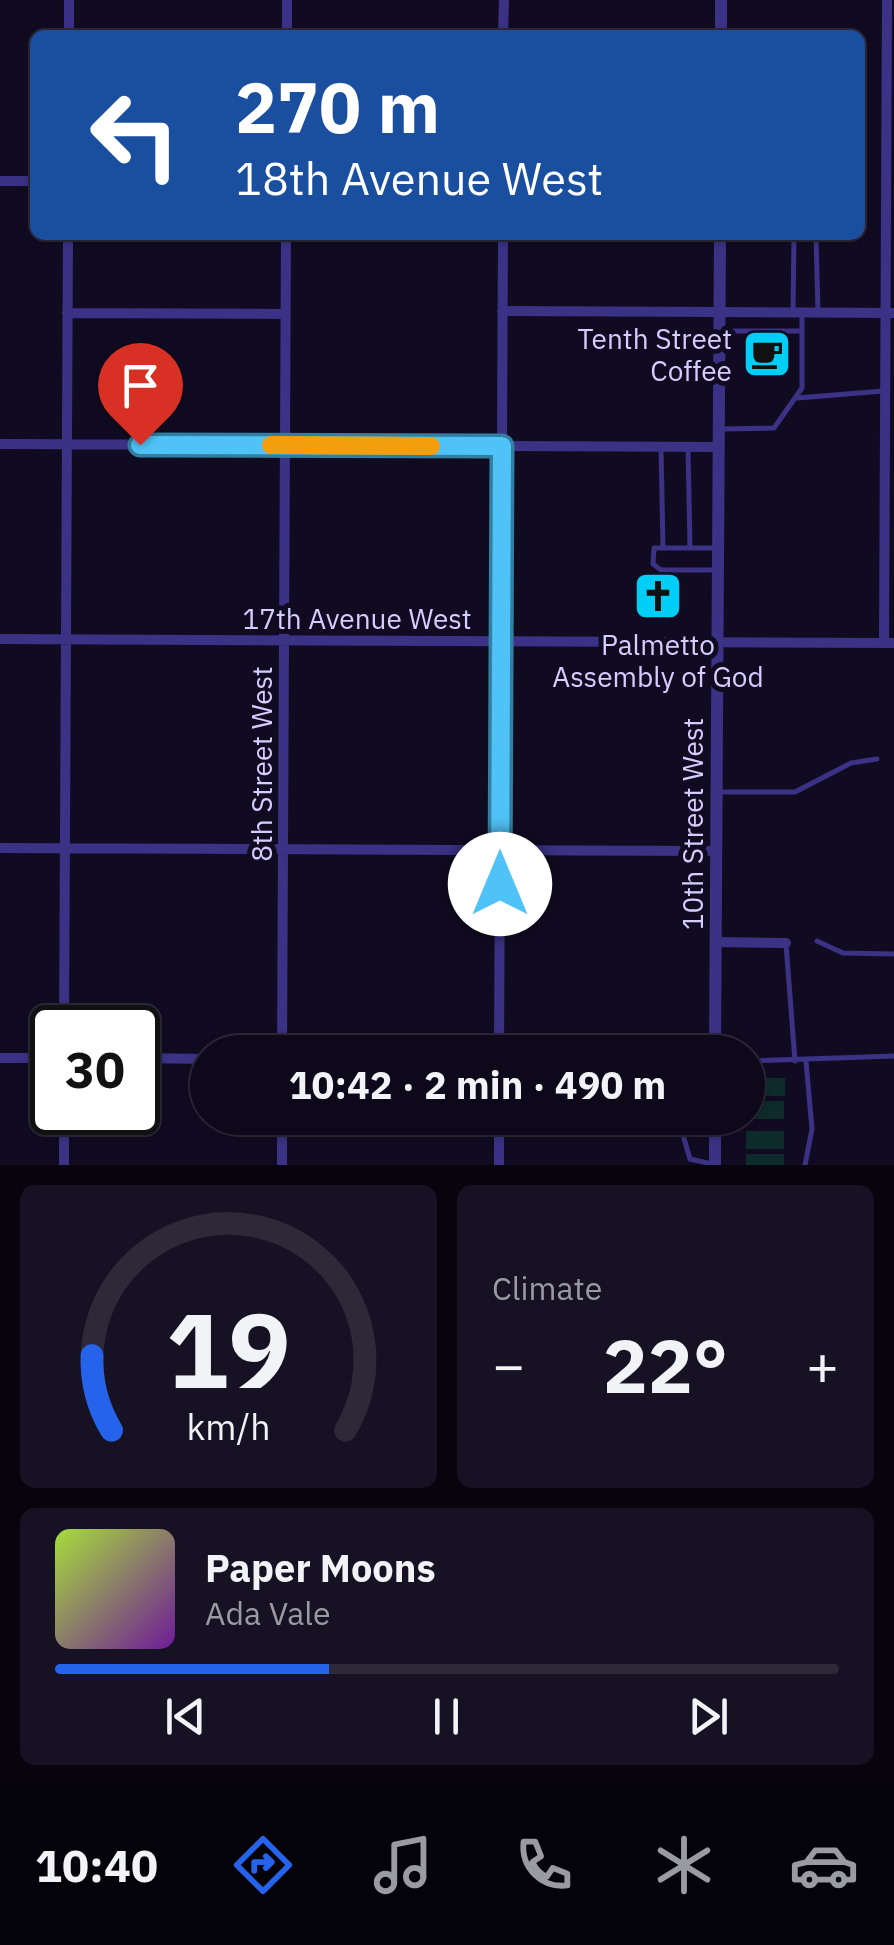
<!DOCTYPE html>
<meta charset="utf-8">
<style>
body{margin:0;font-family:"IBM Plex Sans",sans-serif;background:#161123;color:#f1f3f6;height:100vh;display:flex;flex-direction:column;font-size:38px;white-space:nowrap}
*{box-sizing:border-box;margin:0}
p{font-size:32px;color:#9a9aa2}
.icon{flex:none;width:55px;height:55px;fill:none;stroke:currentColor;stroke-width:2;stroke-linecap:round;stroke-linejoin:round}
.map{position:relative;height:1165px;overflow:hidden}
.sheet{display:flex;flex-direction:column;gap:20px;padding:20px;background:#07040e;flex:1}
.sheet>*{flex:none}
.banner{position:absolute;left:30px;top:30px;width:835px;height:210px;border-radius:15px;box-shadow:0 2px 8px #0004,0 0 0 2px #2d2939;background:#1a4fa0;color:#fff;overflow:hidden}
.speed{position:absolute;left:30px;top:1005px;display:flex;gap:20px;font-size:50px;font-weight:700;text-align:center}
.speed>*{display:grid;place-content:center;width:130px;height:130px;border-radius:50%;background:#0d081a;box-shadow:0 2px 8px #0004,0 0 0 2px #2d2939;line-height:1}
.speed .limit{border:5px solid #111;border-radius:15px;background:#fff;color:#111}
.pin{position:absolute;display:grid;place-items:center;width:85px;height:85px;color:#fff;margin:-102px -42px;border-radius:50% 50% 50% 0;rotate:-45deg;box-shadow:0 0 10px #0007}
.pin .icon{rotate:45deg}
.me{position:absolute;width:110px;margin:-55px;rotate:0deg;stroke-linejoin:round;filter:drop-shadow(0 0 8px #0008)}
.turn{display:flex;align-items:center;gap:35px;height:210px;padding:0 40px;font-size:45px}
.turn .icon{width:130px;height:130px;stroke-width:2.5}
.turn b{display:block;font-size:70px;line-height:85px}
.big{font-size:75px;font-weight:800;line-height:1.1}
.sheet .card{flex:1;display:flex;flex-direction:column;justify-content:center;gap:15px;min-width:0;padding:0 35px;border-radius:15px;background:#161123}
.sheet .dial{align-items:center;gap:0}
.dial svg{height:260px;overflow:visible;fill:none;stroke:#2d2939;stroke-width:7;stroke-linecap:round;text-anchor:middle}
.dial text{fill:#f1f3f6;stroke:none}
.song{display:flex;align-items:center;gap:30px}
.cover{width:120px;height:120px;border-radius:15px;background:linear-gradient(135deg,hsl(80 70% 55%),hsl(280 70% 35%))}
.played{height:10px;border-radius:5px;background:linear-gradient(90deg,#2563eb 35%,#2d2939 35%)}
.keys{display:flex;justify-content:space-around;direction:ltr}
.heat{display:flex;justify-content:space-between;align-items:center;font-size:55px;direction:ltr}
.sheet .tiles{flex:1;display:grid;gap:20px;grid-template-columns:1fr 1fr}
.card:last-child{grid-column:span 2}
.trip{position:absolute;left:190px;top:1035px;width:575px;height:100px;border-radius:50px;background:#0d081a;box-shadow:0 2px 8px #0004,0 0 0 2px #2d2939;font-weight:800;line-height:100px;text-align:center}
.tab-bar{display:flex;height:160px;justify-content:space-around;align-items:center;background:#05030a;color:#9a9aa2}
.tab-bar .icon{width:70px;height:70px}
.tab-bar .on{color:#2563eb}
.tab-bar b{font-size:45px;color:#f1f3f6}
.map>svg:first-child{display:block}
.green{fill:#0e2b2c}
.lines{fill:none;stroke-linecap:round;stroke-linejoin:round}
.service{stroke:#3b3285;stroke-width:5}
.minor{stroke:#3b3285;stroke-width:10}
.tertiary{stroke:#3b3285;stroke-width:12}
.route-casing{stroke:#337fa1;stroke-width:25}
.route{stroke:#4fc3f7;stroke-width:18}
.slow{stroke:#f59e0b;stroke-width:18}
.labels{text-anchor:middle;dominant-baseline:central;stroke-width:10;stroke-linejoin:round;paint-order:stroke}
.poi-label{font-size:28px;fill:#d5ccff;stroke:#110b22;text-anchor:end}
.street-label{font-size:28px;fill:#d5ccff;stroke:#110b22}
</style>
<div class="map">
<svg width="894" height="1165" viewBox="0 0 894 1165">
<rect width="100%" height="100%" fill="#110b22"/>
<!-- green -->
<path class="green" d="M748,1078h37v18h-37z
M748,1101h36v18h-38z
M746,1131h38v18h-38z
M746,1154h38v11h-38z"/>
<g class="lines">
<!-- service -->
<path class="service" d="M816,235l2,78
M793,312l1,-77
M720,331h82
M797,398l87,-7
M722,429l52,-1 28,-40v-75
M661,447l2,101
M688,447l2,101
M716,548h-62l-1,16 8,6h55
M720,792h75l56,-29 26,-4
M817,941l26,12 51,1
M786,944l9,117
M748,1061l146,-5
M678,1118l12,41 22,5
M805,1165l7,-36 -6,-68"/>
<!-- minor -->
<path class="minor" d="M69,35v-35
M287,35v-35
M503,35l1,-35
M0,181h35
M502,311l392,2
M67,313l218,1
M0,444l719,3
M0,639l894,4
M884,643l3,-643
M0,848l716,3
M716,942l70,1
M64,1028l4,-793
M282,1052l4,-817
M499,1052l4,-817
M0,1058h52
M138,1058l70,1
M64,1165v-53
M282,1165v-47
M499,1165v-47"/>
<!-- tertiary -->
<path class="tertiary" d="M721,35v-35
M715,1052l5,-817
M715,1165v-47"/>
</g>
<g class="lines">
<!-- route casing -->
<g class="route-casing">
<path id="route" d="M140,445l362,1 -2,438"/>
</g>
<!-- route -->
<use href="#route" class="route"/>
<!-- slow -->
<path class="slow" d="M271,445l160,1"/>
</g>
<!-- icons -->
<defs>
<g id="cafe-square" transform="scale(2.5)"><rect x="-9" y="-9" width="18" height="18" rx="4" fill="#00cef7" stroke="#110b22"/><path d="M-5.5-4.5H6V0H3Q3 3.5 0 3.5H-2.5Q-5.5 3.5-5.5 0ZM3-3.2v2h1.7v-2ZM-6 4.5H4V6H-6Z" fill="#111"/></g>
<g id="church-square" transform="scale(2.5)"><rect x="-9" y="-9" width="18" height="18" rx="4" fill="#00cef7" stroke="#110b22"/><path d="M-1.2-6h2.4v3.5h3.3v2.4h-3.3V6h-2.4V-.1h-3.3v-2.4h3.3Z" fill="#111"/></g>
</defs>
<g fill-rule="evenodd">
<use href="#cafe-square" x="767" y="354"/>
<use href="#church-square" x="658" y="596"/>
</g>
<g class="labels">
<!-- poi labels -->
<g class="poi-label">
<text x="732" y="338">Tenth Street<tspan x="732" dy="32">Coffee</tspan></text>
<text x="658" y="644" text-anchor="middle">Palmetto<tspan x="658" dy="32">Assembly of God</tspan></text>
</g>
<!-- street labels -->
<g class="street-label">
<text x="357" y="618">17th Avenue West</text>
<text transform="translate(261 764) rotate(-90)">8th Street West</text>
<text transform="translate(692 824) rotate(-90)">10th Street West</text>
</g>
</g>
</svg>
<div class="speed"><div class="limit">30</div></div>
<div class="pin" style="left:140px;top:445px;background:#d93025"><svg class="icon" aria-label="arrive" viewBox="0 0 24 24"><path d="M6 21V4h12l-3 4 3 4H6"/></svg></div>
<svg class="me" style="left:500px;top:884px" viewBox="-20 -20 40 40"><circle r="19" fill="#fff"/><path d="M0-13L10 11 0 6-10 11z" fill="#4fc3f7"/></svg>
<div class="trip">10:42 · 2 min · 490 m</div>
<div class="banner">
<div class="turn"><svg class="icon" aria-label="left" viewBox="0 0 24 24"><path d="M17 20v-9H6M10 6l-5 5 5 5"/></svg><div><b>270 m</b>18th Avenue West</div></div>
</div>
</div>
<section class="sheet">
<div class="tiles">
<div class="card dial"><svg viewBox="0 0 100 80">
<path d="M14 69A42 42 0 1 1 86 69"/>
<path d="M14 69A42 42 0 0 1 8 46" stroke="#2563eb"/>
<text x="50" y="56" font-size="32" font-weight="700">19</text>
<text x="50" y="72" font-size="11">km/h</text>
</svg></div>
<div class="card"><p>Climate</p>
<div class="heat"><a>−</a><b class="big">22°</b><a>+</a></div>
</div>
<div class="card">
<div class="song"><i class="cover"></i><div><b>Paper Moons</b><p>Ada Vale</p></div></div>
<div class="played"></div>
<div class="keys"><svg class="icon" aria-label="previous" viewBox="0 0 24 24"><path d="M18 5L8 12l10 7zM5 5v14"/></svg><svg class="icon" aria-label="pause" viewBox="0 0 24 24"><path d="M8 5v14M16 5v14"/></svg><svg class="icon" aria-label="next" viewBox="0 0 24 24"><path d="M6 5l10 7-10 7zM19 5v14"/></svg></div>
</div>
</div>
</section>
<nav class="tab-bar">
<b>10:40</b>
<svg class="icon on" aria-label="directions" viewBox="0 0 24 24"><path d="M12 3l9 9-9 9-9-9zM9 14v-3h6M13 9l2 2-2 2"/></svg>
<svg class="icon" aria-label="music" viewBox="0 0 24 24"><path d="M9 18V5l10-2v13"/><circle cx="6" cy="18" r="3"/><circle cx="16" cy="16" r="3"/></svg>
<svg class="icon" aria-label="phone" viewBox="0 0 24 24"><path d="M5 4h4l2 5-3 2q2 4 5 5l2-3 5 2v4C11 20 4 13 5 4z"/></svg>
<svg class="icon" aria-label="climate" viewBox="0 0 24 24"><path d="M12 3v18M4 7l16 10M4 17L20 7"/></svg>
<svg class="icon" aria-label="car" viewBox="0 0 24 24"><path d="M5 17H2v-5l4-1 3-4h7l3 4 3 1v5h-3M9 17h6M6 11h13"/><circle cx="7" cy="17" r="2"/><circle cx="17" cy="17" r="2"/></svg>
</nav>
